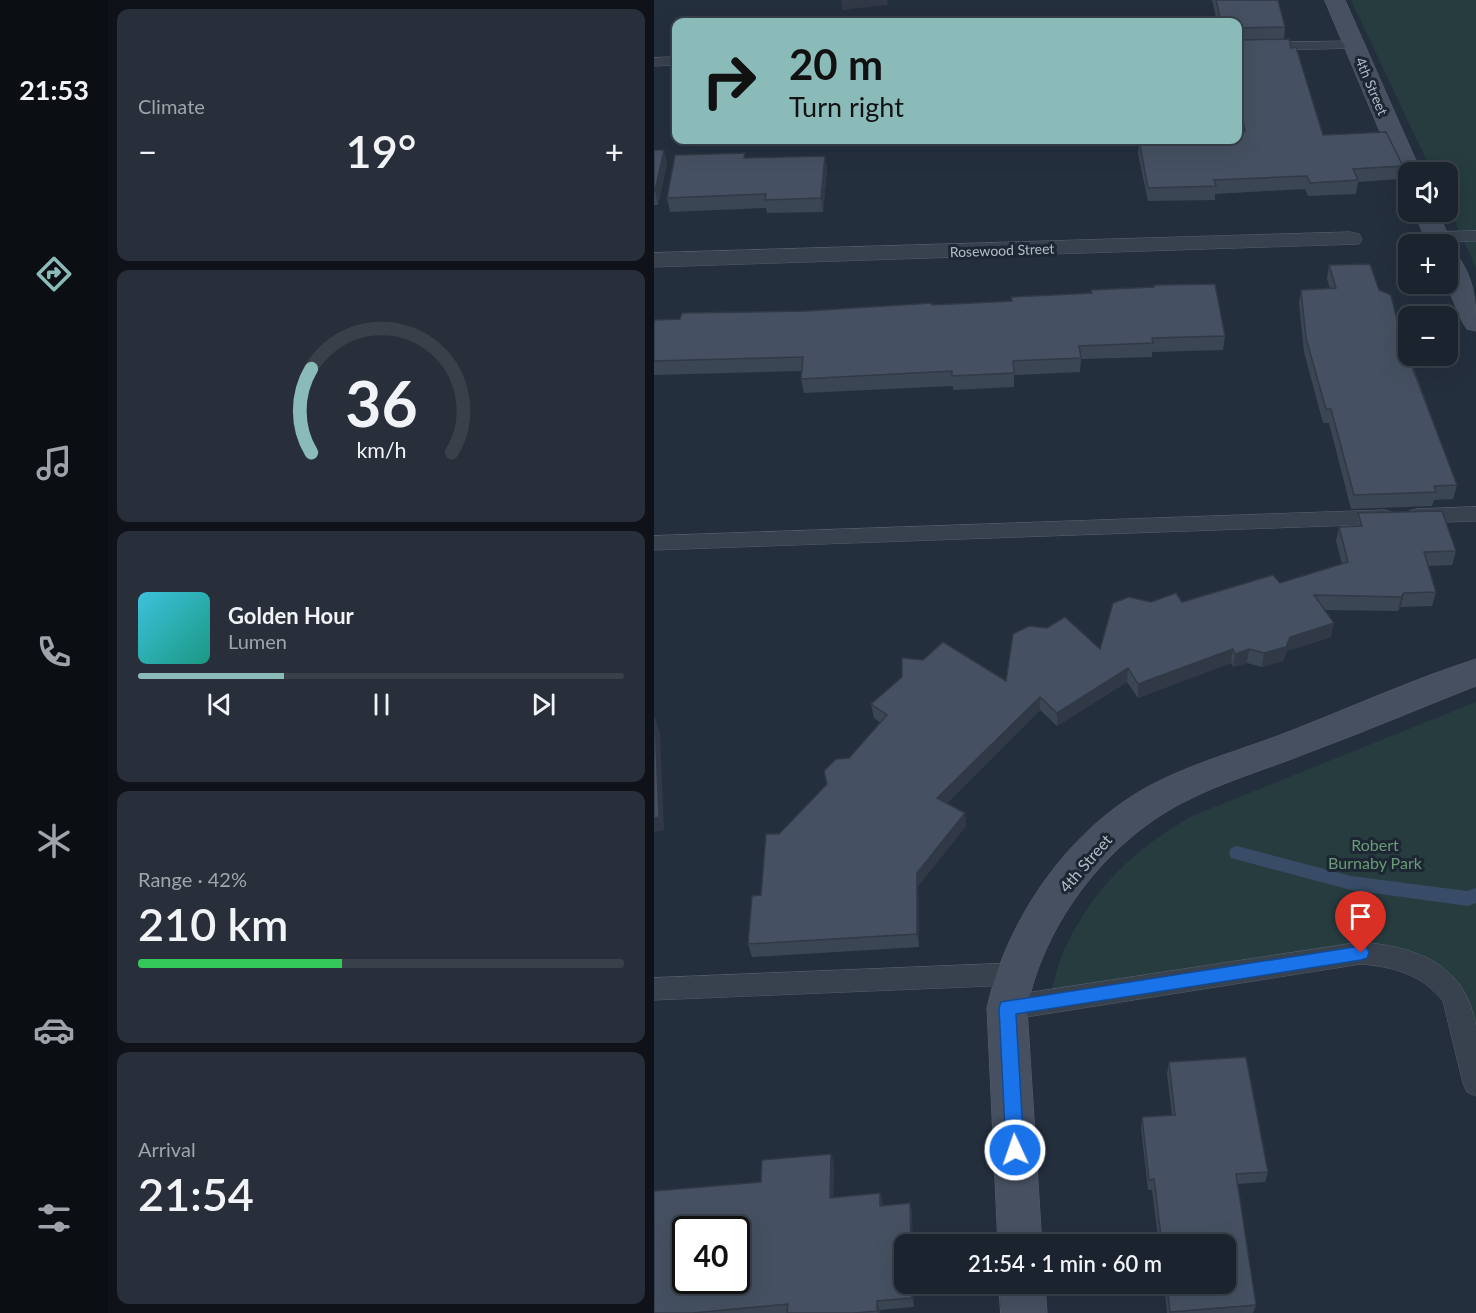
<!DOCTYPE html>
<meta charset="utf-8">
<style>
body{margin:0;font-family:Lato,sans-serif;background:#282f3a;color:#f1f3f6;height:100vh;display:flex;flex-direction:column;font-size:22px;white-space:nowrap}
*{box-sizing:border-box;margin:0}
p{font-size:20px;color:#a0a4aa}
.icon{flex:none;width:33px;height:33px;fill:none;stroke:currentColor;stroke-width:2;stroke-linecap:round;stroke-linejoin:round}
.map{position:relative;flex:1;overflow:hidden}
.side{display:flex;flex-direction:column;gap:9px;padding:9px;background:#0f1319;width:546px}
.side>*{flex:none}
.top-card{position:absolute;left:18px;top:18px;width:570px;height:126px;border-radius:12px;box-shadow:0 6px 24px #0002,0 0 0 2px #39404a;background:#8bbbb9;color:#111;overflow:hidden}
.controls{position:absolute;left:744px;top:162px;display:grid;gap:12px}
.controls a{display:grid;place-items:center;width:60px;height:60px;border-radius:12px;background:#1b232e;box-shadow:0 6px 24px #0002,0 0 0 2px #39404a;font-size:30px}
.speed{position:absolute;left:18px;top:1216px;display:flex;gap:12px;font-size:30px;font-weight:700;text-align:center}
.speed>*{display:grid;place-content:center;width:78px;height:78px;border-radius:50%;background:#1b232e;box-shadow:0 6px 24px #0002,0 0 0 2px #39404a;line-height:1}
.speed .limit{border:3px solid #111;border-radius:9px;background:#fff;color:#111}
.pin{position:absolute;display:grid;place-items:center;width:51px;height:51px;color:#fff;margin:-62px -26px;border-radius:50% 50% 50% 0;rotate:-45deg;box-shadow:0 0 6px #0007}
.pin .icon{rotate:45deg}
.me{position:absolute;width:66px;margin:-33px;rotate:357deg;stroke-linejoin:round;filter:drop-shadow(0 0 4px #0008)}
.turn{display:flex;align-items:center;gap:21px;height:126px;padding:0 18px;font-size:27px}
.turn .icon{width:78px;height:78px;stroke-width:2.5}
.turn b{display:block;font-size:42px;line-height:51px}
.big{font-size:45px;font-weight:600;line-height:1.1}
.side .widget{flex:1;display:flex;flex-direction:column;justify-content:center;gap:9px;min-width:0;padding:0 21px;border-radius:12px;background:#282f3a}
.side .dial{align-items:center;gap:0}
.dial svg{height:156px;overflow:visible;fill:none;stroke:#39404a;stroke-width:7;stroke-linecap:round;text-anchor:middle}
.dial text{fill:#f1f3f6;stroke:none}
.song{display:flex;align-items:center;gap:18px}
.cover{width:72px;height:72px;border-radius:9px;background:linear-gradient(135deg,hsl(190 70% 55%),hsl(170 70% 35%))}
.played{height:6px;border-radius:3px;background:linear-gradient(90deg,#8bbbb9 30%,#39404a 30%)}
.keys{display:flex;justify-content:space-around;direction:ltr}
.heat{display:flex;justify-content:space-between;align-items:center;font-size:33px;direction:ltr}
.charge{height:9px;border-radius:4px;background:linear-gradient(90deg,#34c759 42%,#39404a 0)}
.trip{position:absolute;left:240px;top:1234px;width:342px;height:60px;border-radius:12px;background:#1b232e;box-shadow:0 6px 24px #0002,0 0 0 2px #39404a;font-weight:600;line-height:60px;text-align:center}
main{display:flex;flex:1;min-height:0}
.tab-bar{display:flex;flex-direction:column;width:108px;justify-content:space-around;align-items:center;background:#0b0e12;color:#a0a4aa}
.tab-bar .icon{width:42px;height:42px}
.tab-bar .current{color:#8bbbb9}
.tab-bar b{font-size:27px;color:#f1f3f6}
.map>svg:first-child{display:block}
.green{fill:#263c3f}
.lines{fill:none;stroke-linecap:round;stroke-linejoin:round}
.stream{fill:#394c67;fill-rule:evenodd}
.lane-casing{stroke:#565f6c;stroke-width:1}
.street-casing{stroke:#565f6c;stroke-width:1}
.secondary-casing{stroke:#565f6c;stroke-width:1}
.lane{fill:#38414e;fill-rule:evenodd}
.street{fill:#38414e;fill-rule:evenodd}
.secondary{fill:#465061;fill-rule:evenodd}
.wall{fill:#3b4654}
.shaded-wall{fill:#303945}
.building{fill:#455162;stroke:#303945;stroke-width:1.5;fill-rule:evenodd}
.route{fill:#1a73e8;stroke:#114b97;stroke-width:1.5}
.labels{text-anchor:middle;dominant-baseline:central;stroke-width:6;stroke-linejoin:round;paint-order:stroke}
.far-street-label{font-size:14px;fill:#b4bcc9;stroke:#1d2633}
.park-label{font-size:16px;fill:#6b9a76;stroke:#1d2633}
.street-label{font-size:16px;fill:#b4bcc9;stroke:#1d2633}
</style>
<main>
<nav class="tab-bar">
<b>21:53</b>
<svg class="icon current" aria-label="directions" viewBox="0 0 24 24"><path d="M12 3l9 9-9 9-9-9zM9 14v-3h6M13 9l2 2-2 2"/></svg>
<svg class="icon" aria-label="music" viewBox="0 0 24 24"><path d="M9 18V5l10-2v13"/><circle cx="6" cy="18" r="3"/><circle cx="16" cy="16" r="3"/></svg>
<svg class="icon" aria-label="phone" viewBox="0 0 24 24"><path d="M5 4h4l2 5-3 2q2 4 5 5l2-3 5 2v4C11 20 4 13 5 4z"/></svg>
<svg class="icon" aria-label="climate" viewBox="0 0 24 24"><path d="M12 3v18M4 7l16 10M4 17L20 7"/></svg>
<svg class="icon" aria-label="car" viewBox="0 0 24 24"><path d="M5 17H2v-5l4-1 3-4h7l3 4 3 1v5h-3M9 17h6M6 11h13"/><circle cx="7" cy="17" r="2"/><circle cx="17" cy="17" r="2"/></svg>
<svg class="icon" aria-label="filters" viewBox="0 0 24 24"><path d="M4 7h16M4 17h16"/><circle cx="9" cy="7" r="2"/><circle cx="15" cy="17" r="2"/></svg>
</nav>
<section class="side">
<div class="widget"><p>Climate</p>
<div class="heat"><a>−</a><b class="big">19°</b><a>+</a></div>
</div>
<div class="widget dial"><svg viewBox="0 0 100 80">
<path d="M14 69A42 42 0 1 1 86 69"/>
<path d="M14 69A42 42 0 0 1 14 26" stroke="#8bbbb9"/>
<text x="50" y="56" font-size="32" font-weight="700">36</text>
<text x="50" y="72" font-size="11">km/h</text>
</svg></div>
<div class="widget">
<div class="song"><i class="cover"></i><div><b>Golden Hour</b><p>Lumen</p></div></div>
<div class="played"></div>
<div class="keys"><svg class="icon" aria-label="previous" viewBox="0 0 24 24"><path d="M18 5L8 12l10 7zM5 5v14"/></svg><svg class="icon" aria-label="pause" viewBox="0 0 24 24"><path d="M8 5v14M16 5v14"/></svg><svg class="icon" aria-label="next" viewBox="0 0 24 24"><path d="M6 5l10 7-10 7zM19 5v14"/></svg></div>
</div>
<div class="widget"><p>Range · 42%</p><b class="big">210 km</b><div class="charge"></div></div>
<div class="widget"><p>Arrival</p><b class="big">21:54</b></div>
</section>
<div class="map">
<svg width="822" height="1313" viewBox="0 0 822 1313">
<rect width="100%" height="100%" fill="#242f3e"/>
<!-- green -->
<path class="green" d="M697,0h125v268l-28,-62v-34h-16z
M822,702v381l-24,-89 -61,-39 -343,46c6,-18 10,-40 19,-57 30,-60 68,-95 125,-128z"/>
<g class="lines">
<!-- stream -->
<path class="stream" d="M583,846l114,30 116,15 9,-3v15l-8,3 -117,-16 -120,-32 -2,-5 2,-5z"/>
<!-- lane casing -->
<g class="lane-casing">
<path id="lane" d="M700,41l5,1v6l-121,3v-8z
M22,57v8l-22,1v-8z
M822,231v10l-39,1 -8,-5 8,-5z
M822,507v14l-60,2 -7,-2 -3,-5 3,-5 7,-2z
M731,510l7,2 3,5 -3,5 -7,2 -731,26v-14z
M707,942c56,5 105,22 115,85 0,21 0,46 0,69l-9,-4 -4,-9 -20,-82c-22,-27 -49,-34 -82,-37l-354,56 -9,-4 -4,-8 4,-8 9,-4z
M360,963l9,3 4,8 -4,8 -9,3 -360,15v-22z"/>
</g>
<!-- street casing -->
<g class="street-casing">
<path id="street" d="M696,232l9,2 3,5 -3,5 -705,23v-14z"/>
</g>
<!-- secondary casing -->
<g class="secondary-casing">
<path id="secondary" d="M671,0h20l76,172h-13v7l-7,-2 -4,-5z
M760,212h24l14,32 -3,5 -1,-5h-20z
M794,253l9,2c18,25 19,46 19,76l-9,-2 -4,-6 -17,-39z
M822,659v27c-56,22 -112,46 -169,67 -42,17 -86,29 -127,51 -75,40 -136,120 -153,204l15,237h-44l-11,-237c20,-91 85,-184 170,-226 44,-22 91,-34 136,-52 61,-24 121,-51 183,-71z
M345,1284h46l2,29h-46z"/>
</g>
<!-- lane -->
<use href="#lane" class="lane"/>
<!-- street -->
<use href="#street" class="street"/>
<!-- secondary -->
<use href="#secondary" class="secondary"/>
</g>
<!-- wall -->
<path class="wall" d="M558,0h66l7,27 -1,12 7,9 32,87 80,31 -3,13 -42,3 -2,12 -48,2 -3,-7 -90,5v6l-67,1 -10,-47 1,-13 99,-1 3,-9 -3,-16v-93h-21z
M0,150l13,13 -9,42h-4z
M171,156l2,13 -4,43 -56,1 -1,-5 -96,4 -3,-14 79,-40z
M675,265l50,25 20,38 58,157 -4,14 -19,1 -2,6 -81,3 -22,-86h-6l-19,-71 -5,-48 2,-14 29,-1 -3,-10z
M278,305l293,31 -2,14 -71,2v5l-71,2 -1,13 -66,3v12l-61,3v-4l-149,7 -3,-14 1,-8 -148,4v-55l26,-1 126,-8z
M704,513l98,38 -4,14 -24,1 8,26 -4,14 -31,1 -3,4 -74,-1 7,27 -44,14 -4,10 -21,6 -15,-4 -14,4 -2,-4 -93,35 -11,-16 -70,44 -17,-16 -93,93 18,10 1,13 -48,60 1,61 -167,10 -4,-13 31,-110 48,-50 54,-61 -7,-5 -3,-14 135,-23 94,-32 51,-47h31l98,-19 62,-19 -6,-23 3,-14 17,-1z
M515,1062l99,110 -3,10 -27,2 18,121 -3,8h-86l-3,-29h62v-39h-67l-7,-55h-4l-7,-62 1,-11 30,-2 -5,-41z
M177,1154l3,10 -1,33 47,-4 3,12 27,-2 2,10 -8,71h10v23l-34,3v3h-226l107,-131z"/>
<!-- shaded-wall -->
<path class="shaded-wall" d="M187,0h46l1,5 -46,5z
M10,150l3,13 -9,42 -3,-14z
M171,156l2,13 -4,43 -2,-14z
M750,593l-3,14 -3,4 3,-14z
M680,623l-3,14 -44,14 -4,10 -21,6 2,-14 26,-16z
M579,649l-2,14 -93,35v-14z
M595,649l-2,14 -14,4 2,-13z
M474,668l-1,14 -70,44v-13z
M386,697v13l-101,101 -2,-13z
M1,719l5,14 4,97 -10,2z
M311,813l1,13 -48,60 1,61 -2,-13v-61z
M177,1154l3,10 -1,44 -3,-10z
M226,1193l3,10 -1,13 -2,-10z
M256,1203l2,10 1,32h-2z
M257,1284h3v23l-2,-9z
M223,1301l3,9v3h-2l-1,-2z"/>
<!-- building -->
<path class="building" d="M562,0h62l7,27 -46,1 -1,8v-14h-17z
M584,39l1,1 50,-1 2,9 5,-1 27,88 63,-3 17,34 -50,3 5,11 -48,3 -3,-7 -93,4 2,6 -68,2 -9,-47 99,-1v-8l7,-1 -7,-35z
M0,150h10l-9,41h-1z
M91,153l-1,5 81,-2 -4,42 -56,2 1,-6 -99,4 8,-43z
M716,264l9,26 12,5 8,33 9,28 49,129 -23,1 2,6 -82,3 -23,-86h-5l-20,-71 -5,-48 35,-2 -7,-23z
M561,284l10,52 -73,2 1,5 -74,3 2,12 -68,3 1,12 -62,3v-5l-151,8 2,-22 -149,4v-41l26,-1 2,-6 124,-2 126,-8v2l80,-4 -1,-4 81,-4 -1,-3 63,-3v-2z
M788,511l14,40 -32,1 12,40 -32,1 -3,4 -87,-2 20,28 -44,14 -4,10 -22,6 -15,-4 -14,5 -2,-5 -95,35 -10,-16 -71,45 -17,-16 -103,101 28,15 -48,60v61l-169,10 4,-48 9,-1 5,-61h13l48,-50 -3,-13 12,-12 13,-1 38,-43 -16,-11 31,-27v-19l21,2 20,-18 63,39 7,-47 16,-8 18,2 18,-11 35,32 13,-46 16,-6 22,5 25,-9 6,9 91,-27 7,8 68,-21 -9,-35 23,-1 -4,-13z
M0,719h1l4,98 -5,1z
M592,1057l22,115 -32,2 20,131 -86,7 -3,-28h59v-39h-64l-8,-66 -5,1 -7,-63 33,-2 -6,-53z
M177,1154l-1,44 50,-5v13l30,-3 1,42h-7v39h7l1,14 -35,3v10l-23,2h-67l1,-9 -96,9h-38v-122l107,-9 1,-22zM32,1230h50v51h-50z"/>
<!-- route -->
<path class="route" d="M707,946l6,2 2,5 -2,5 -6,2 -345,54 8,136 -3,6 -6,3 -6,-3 -3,-6 -7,-142 2,-6z"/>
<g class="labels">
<!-- far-street labels -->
<g class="far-street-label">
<text transform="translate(718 86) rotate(67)">4th Street</text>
<text transform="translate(348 250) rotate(-2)">Rosewood Street</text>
</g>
<!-- park labels -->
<g class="park-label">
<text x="721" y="844">Robert<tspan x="721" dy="18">Burnaby Park</tspan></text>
</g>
<!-- street labels -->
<g class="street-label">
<text transform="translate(431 863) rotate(-49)">4th Street</text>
</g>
</g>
</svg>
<div class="controls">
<a><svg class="icon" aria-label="sound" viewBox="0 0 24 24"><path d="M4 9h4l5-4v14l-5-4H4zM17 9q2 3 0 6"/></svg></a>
<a>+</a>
<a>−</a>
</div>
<div class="speed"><div class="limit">40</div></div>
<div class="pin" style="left:707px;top:953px;background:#d93025"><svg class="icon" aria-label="arrive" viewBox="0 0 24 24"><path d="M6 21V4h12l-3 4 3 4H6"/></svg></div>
<svg class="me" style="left:361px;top:1150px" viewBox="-20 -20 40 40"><circle r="17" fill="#1a73e8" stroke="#fff" stroke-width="3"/><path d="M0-11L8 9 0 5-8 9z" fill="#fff"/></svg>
<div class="trip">21:54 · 1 min · 60 m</div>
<div class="top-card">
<div class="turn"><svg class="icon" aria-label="right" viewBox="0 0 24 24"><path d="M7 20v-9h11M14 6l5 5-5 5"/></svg><div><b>20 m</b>Turn right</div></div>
</div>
</div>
</main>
